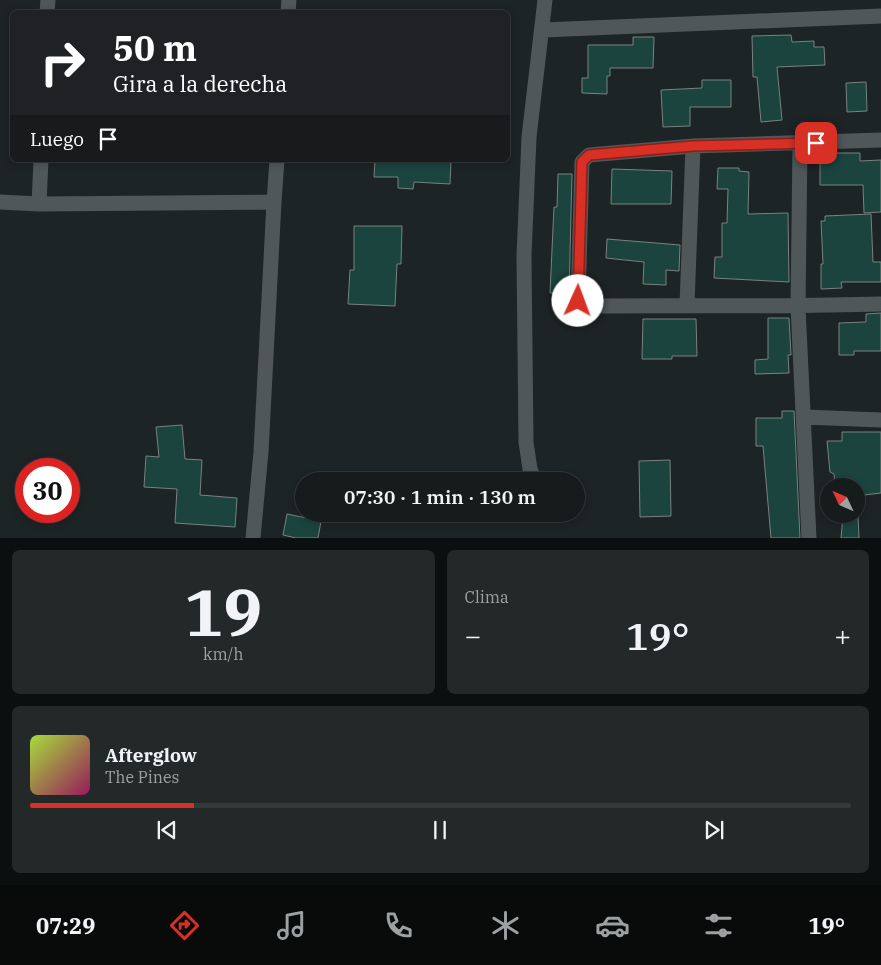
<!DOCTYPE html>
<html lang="es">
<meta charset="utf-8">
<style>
body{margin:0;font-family:"IBM Plex Serif",serif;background:#232829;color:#f1f3f6;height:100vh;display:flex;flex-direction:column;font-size:19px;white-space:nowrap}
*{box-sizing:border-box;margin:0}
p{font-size:16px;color:#9ea1a3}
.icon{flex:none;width:28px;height:28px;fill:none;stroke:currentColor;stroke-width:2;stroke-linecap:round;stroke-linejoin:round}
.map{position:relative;height:538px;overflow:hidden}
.side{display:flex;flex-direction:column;gap:12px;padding:12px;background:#0c0f0f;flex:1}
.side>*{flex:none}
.top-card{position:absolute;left:10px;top:10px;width:500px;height:152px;border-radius:8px;box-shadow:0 2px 8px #0003,0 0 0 1px #35393b;background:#202124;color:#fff;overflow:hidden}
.needle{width:32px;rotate:314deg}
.buttons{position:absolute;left:820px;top:478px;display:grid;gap:10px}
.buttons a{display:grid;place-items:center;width:45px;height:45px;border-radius:50%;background:#161b1c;box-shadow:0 2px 8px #0003,0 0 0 1px #35393b;font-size:25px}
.speed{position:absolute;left:15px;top:458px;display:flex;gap:10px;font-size:25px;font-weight:700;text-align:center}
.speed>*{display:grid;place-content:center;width:65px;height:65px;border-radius:50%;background:#161b1c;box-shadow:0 2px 8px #0003,0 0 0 1px #35393b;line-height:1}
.speed .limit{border:8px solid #d22;background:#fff;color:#111}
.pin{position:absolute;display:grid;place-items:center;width:42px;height:42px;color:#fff;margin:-21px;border-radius:10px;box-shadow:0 2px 8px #0006}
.me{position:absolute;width:55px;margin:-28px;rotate:2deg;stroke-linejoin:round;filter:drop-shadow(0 0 4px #0008)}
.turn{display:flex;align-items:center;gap:18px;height:105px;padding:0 20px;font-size:22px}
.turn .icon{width:65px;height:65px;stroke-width:2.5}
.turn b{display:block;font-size:35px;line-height:42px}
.then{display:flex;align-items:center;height:48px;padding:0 20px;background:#0003;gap:10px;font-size:19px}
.big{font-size:38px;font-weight:600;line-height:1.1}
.side .widget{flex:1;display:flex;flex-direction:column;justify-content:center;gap:8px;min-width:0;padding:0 18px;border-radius:8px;background:#232829}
.side .dial{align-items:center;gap:0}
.dial b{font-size:65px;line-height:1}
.song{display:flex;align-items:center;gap:15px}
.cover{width:60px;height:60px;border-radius:8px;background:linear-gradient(135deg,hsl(80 70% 55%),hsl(330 70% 35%))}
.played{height:5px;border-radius:2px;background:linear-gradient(90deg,#d93025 20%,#35393b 20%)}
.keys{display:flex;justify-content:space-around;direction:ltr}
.heat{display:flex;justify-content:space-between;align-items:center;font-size:28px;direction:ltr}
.side .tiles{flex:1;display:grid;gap:12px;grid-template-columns:1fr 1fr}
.widget:last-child{grid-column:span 2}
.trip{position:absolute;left:295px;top:472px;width:290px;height:50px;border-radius:25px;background:#161b1c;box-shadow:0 2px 8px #0003,0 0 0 1px #35393b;font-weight:600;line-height:50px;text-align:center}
.tab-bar{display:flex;height:80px;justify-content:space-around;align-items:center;background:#090b0b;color:#9ea1a3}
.tab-bar .icon{width:35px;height:35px}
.tab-bar .selected{color:#d93025}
.tab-bar b{font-size:22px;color:#f1f3f6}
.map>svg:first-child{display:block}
.building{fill:#1b443f;stroke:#798280}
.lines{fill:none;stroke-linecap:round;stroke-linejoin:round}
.street{stroke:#505759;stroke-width:15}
.route-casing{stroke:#8d1f18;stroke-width:12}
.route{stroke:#d93025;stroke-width:9}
</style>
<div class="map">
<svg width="881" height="538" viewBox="0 0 881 538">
<rect width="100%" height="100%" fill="#1d2425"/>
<!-- building -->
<path class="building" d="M791,35l1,7 22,-1v6h10l1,18 -48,2 5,53 -21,2 -4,-45h-4l-1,-41z
M633,37h21l-1,31h-43v8h-3v18l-25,-1v-15h6v-33h45z
M702,80h29v27h-41v19l-27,1 -2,-37 41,-2z
M866,82l1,29 -20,1 -1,-29z
M820,153h40v8l21,-1v52l-17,1 -1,-28h-43z
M375,160h76l-1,24 -36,-2 -1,7 -15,-1v-11h-24z
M718,168h21v3l10,1 -1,42 40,-1 1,69 -75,-4 1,-21h7v-34h5l1,-34h-11z
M612,169l60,2 -1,33h-60z
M558,174h14l-3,120 -19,-1 4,-86h3z
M871,214l2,48h8v20h-40l1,6 -21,1v-25h2l-2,-43h4v-5z
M354,226h48l-1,38h-4l-2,42 -47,-2 2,-34h4z
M607,239l73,6 -1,26 -13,-1v15l-23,-1 1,-22 -38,-4z
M881,313v38h-27v4h-15v-32l27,-1v-8z
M768,318h21l2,37h-3l1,18 -34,1v-14l13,-1z
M643,319h53l1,37h-25v3h-30z
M782,411h12l6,127h-29l-8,-92h-7v-28h26z
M182,425l3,34 17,1 -2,35 37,3 -2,29 -60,-4 2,-34 -33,-2 2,-31 13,1 -3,-30z
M842,432h39v61l-25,3v-10h-21l-1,-12 -4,-2 -3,-31h15z
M670,460l1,56 -31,1 -1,-56z
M287,514l34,7 -3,17h-22l-13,-3z
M843,516h15l1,22h-18z"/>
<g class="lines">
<!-- street -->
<path class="street" d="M47,12l1,-12
M288,12l1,-12
M543,30l338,-14
M881,140l-188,6 -104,9 -7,7 -4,139 7,5c99,-1 197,1 296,-2
M800,143l-2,164 11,231
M0,202l39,2 235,-2 -13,250 -8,86
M274,202l3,-42
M39,204l2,-44
M687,305l6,-159
M804,417l77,3
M535,481l-5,-12 -4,-27 -2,-186 5,-119 16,-137"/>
</g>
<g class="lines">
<!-- route casing -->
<g class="route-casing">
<path id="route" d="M578,301l4,-139 7,-7 104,-9 123,-3"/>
</g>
<!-- route -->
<use href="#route" class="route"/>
</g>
</svg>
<div class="buttons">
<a><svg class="needle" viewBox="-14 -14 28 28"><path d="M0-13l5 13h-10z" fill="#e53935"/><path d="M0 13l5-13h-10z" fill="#9ea1a3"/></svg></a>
</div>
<div class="speed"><div class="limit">30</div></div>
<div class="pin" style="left:816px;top:143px;background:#d93025"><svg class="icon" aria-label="arrive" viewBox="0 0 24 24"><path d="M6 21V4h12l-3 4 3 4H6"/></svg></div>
<svg class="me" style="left:578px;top:301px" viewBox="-20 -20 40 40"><circle r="19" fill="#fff"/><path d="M0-13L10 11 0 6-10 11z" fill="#d93025"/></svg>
<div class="trip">07:30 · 1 min · 130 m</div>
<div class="top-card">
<div class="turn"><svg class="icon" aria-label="right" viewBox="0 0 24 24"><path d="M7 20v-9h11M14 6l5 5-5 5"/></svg><div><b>50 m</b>Gira a la derecha</div></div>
<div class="then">Luego<svg class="icon" aria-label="arrive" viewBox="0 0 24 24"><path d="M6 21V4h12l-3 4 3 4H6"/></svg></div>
</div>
</div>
<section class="side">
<div class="tiles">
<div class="widget dial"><b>19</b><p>km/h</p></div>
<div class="widget"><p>Clima</p>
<div class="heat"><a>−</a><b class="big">19°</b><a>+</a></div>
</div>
<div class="widget">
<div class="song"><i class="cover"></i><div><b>Afterglow</b><p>The Pines</p></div></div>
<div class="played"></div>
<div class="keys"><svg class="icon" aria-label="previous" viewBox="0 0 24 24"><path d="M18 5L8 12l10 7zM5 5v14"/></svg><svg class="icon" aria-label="pause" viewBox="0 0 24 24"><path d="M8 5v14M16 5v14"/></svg><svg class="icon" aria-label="next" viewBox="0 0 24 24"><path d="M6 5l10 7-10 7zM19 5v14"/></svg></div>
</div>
</div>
</section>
<nav class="tab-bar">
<b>07:29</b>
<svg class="icon selected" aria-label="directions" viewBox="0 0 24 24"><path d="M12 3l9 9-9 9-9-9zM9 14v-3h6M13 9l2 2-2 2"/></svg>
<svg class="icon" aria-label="music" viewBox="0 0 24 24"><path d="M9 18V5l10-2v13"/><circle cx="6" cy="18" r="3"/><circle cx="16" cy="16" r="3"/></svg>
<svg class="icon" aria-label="phone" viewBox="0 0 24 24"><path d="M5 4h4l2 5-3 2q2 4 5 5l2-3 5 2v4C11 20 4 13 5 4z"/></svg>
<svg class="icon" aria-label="climate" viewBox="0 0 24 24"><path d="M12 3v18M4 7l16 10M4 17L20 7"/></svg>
<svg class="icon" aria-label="car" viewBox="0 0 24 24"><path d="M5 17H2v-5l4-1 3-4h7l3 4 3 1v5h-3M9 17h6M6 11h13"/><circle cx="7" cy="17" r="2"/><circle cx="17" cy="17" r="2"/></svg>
<svg class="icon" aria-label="filters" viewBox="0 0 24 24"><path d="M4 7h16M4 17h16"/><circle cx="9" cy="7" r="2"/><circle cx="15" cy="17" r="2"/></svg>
<b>19°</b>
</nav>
